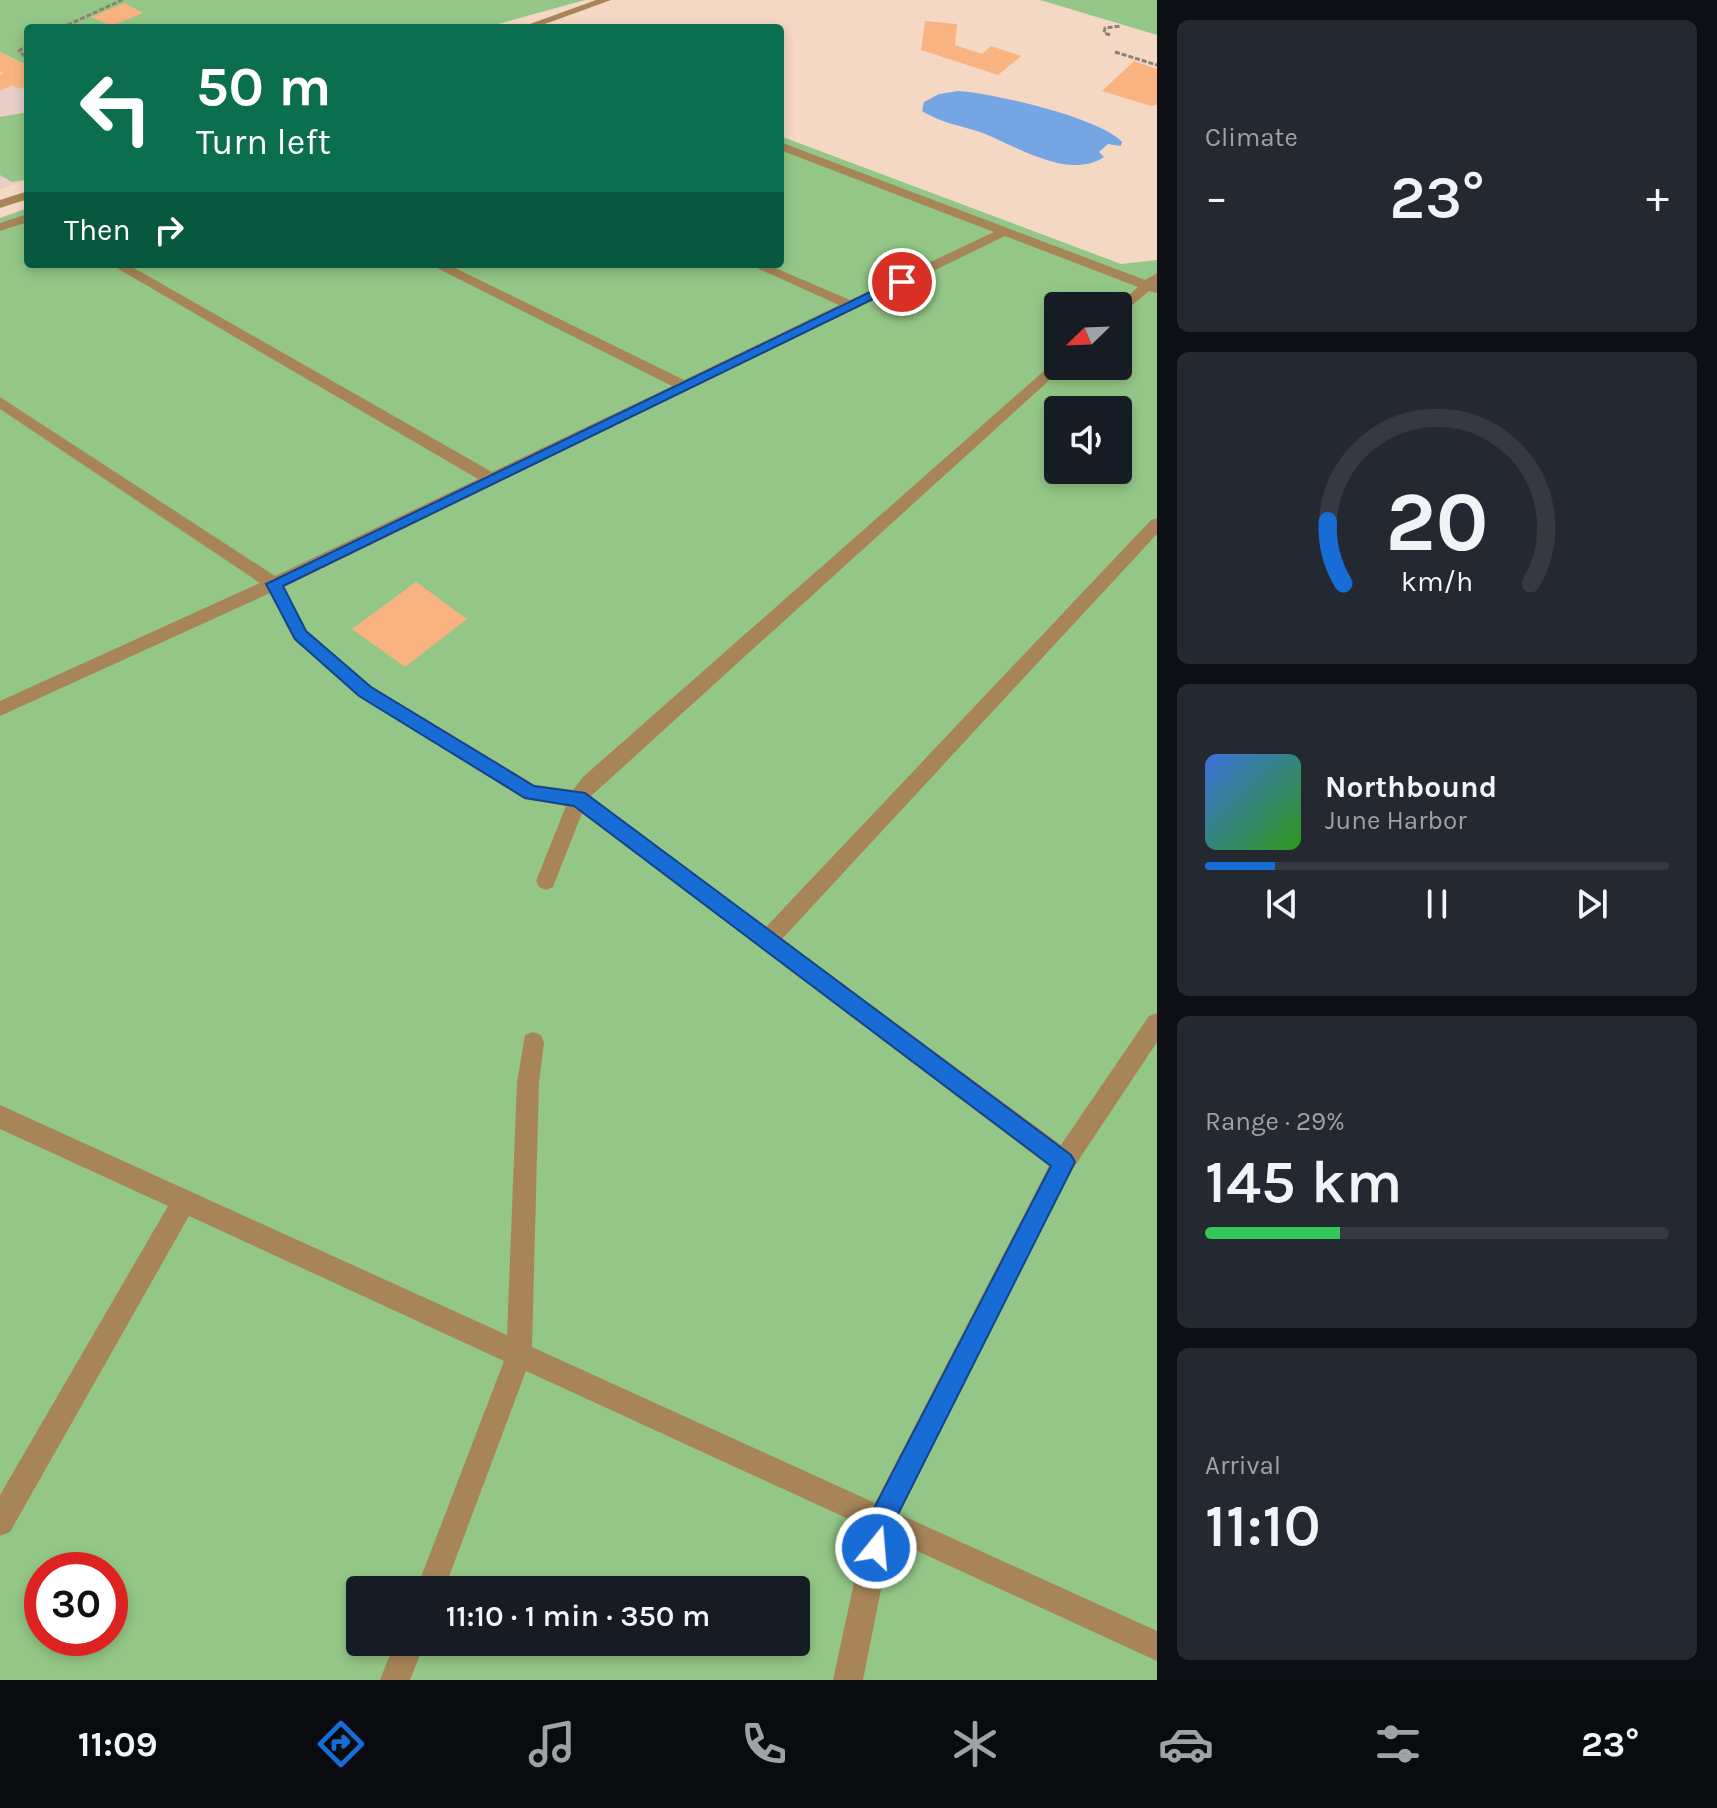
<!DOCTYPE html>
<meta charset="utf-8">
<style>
body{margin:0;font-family:Karla,sans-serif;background:#242831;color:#f1f3f6;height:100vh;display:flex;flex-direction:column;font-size:30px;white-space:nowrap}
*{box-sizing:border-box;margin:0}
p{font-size:26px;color:#9ea1a6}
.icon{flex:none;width:44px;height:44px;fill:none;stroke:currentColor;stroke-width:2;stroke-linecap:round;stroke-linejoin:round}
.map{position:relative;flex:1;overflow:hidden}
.drawer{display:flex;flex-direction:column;gap:20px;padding:20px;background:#0d0f14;width:560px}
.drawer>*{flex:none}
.top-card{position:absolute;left:24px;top:24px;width:760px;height:244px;border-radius:8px;box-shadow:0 4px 12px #0003;background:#0b6e4f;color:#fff;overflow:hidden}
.needle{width:52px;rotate:247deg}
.buttons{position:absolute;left:1044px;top:292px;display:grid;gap:16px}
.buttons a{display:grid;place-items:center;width:88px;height:88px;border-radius:8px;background:#171b24;box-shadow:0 4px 12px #0003;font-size:40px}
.speed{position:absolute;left:24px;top:1552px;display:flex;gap:16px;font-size:40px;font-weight:700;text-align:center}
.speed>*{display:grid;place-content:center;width:104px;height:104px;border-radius:50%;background:#171b24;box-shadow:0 4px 12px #0003;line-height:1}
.speed .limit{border:12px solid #d22;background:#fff;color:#111}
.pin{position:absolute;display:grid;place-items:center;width:68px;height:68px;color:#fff;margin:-34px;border:4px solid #fff;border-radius:50%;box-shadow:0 2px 8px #0007}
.me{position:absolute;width:88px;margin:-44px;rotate:17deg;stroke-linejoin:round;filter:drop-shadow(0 0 6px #0008)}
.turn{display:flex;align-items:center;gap:28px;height:168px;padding:0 40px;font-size:36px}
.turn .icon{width:104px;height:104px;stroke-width:2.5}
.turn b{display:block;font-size:56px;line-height:68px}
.then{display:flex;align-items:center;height:76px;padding:0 40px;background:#0003;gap:16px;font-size:30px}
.big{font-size:60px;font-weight:600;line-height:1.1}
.drawer .card{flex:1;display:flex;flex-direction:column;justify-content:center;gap:12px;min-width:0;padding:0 28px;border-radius:12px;background:#242831}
.drawer .dial{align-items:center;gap:0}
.dial svg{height:208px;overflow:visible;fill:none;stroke:#363941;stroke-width:7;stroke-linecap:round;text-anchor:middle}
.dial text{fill:#f1f3f6;stroke:none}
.song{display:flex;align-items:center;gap:24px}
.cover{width:96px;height:96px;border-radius:12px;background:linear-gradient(135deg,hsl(220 70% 55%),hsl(110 70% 35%))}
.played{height:8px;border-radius:4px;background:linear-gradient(90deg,#186cd6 15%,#363941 15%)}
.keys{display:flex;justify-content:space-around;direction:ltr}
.heat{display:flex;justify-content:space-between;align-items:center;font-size:44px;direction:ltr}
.charge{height:12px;border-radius:6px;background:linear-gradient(90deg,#34c759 29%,#363941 0)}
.trip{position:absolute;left:346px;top:1576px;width:464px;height:80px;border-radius:8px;background:#171b24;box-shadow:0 4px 12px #0003;font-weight:600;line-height:80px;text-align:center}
.tabs{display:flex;height:128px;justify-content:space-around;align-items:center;background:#090b0e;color:#9ea1a6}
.tabs .icon{width:56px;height:56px}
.tabs .current{color:#186cd6}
.tabs b{font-size:36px;color:#f1f3f6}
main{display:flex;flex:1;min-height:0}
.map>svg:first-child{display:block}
.commercial{fill:#e8cdc9}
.green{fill:#94c787;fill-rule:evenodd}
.water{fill:#75a5e3}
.building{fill:#f9b381}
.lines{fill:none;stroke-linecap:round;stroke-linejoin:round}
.path{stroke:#927f72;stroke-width:3;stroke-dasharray:5 2;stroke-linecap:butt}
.minor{fill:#a88558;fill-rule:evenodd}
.route{fill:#186cd6;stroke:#10468b;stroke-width:2}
</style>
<main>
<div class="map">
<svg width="1157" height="1680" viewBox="0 0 1157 1680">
<rect width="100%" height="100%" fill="#f5d8c4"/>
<!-- commercial -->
<path class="commercial" d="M0,52l28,14v114l-28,9z"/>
<!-- green -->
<path class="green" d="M0,0h585l-101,28h-456v38l-28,-14z
M1040,0h117v35z
M28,112v67l-16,3 -12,-7v-58z
M780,136l341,128 36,-4v1420h-1157v-1462l28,-10v56h752zM1058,306h60v60h-60zM1058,410h60v60h-60zM42,1570h68v68h-68zM360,1590h436v52h-436z"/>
<!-- water -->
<path class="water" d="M958,91c35,2 142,27 164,51l-1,4 -13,-2 -9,8 5,5c-36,24 -89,-12 -124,-25 -19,-6 -41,-10 -58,-21l2,-9 15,-8z"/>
<!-- building -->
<path class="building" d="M125,3l18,10 -32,13 -20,-9z
M925,21l32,3 -2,21 27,9 9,-8 30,10 -23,19 -77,-25z
M0,52l28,14v19l-9,4 -7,-4 -12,6v-16l4,-2 -4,-2z
M1134,61l23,8v36l-6,1 -49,-15z
M416,582l51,37 -62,48 -53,-38z"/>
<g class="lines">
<!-- path -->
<path class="path" d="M61,28l61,-28
M1110,35l-6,-2 1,-5 16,-2
M28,44l-9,7 9,8
M1115,52l42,13"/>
<!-- minor -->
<path class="minor" d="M596,0h15l-77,28h-15z
M780,142l365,138 12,-7v20l-8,-2 -31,26 -1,-11 21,-19 -133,-51 -721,351 23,44 64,55 164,99 38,5 10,-13 470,-414 5,-2v5h7l-475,431 176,130 385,-407 6,-2v16l-375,405 279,206 88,-129 8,-3v29l-85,128 -173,344 258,117v30l-266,-122 -28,141h-30l33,-153 -340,-156 -82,219h-28l88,-229 -315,-145 -179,316 -10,4v-41l168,-289 -168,-77v-24l507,230 10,-253 8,-47 8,-3 8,3 3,8 -5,39 -7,265 343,156 174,-337 -467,-353 -29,74 -7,3 -7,-3 -3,-6 30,-75 -42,-7 -165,-103 -65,-56 -24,-47 -270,123v-15l260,-118 -260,-174v-12l275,179 203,-97 -368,-215h17l365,208 180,-86 -243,-122h18l237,116 155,-75 -91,-41h18l84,36 144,-68 -214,-82z
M28,191v8l-28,9v-8z
M28,214v8l-28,9v-8z
M395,1642h30l-15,38h-30z"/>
</g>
<!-- route -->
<path class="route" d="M897,279l11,3 -625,304 23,45 65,56 163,99 51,7 486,362 4,7 -4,8 -178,354 -8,33 -9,3 -9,-3 -4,-9 9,-36 179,-346 -477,-360 -49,-8 -166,-102 -64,-57 -29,-55z"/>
</svg>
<div class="buttons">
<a><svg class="needle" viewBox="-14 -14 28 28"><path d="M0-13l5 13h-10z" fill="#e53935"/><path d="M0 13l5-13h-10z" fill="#9ea1a6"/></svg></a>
<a><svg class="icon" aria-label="sound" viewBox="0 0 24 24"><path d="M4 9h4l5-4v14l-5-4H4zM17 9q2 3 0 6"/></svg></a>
</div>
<div class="speed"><div class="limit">30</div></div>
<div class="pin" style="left:902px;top:282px;background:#d93025"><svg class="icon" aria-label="arrive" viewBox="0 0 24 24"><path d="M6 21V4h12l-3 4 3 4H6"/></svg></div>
<svg class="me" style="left:876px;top:1548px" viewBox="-20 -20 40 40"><circle r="17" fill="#186cd6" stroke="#fff" stroke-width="3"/><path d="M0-11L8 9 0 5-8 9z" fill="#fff"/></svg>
<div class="trip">11:10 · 1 min · 350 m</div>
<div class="top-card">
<div class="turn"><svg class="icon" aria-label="left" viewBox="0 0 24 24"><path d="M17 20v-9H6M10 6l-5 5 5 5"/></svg><div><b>50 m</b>Turn left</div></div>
<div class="then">Then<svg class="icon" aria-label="right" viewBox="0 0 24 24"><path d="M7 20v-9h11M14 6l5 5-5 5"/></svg></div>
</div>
</div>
<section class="drawer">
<div class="card"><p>Climate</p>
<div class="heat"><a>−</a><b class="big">23°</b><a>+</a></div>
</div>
<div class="card dial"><svg viewBox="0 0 100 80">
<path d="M14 69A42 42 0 1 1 86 69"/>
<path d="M14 69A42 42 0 0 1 8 45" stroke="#186cd6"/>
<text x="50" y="56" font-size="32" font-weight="700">20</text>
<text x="50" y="72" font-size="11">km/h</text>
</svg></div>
<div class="card">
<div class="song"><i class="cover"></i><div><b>Northbound</b><p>June Harbor</p></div></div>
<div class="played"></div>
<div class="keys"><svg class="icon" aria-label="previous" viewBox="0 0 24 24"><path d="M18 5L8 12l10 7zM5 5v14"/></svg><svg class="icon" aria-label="pause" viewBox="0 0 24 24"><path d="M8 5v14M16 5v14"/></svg><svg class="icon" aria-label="next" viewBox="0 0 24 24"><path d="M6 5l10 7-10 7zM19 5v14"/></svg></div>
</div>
<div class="card"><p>Range · 29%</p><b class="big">145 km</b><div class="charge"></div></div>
<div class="card"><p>Arrival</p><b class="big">11:10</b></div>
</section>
</main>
<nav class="tabs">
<b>11:09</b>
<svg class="icon current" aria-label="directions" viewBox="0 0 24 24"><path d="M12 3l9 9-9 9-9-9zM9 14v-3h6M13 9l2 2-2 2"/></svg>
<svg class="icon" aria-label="music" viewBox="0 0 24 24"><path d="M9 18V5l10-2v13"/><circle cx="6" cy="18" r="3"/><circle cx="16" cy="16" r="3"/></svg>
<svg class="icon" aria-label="phone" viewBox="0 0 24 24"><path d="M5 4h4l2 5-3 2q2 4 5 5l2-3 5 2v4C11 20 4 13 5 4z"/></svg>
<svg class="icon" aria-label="climate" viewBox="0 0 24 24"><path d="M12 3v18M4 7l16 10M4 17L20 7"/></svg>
<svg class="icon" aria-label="car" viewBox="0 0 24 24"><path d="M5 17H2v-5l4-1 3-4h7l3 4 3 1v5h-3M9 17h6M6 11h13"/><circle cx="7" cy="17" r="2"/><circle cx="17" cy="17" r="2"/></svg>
<svg class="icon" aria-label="filters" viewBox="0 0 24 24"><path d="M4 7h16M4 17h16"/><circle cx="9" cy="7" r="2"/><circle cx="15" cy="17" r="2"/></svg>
<b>23°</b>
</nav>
